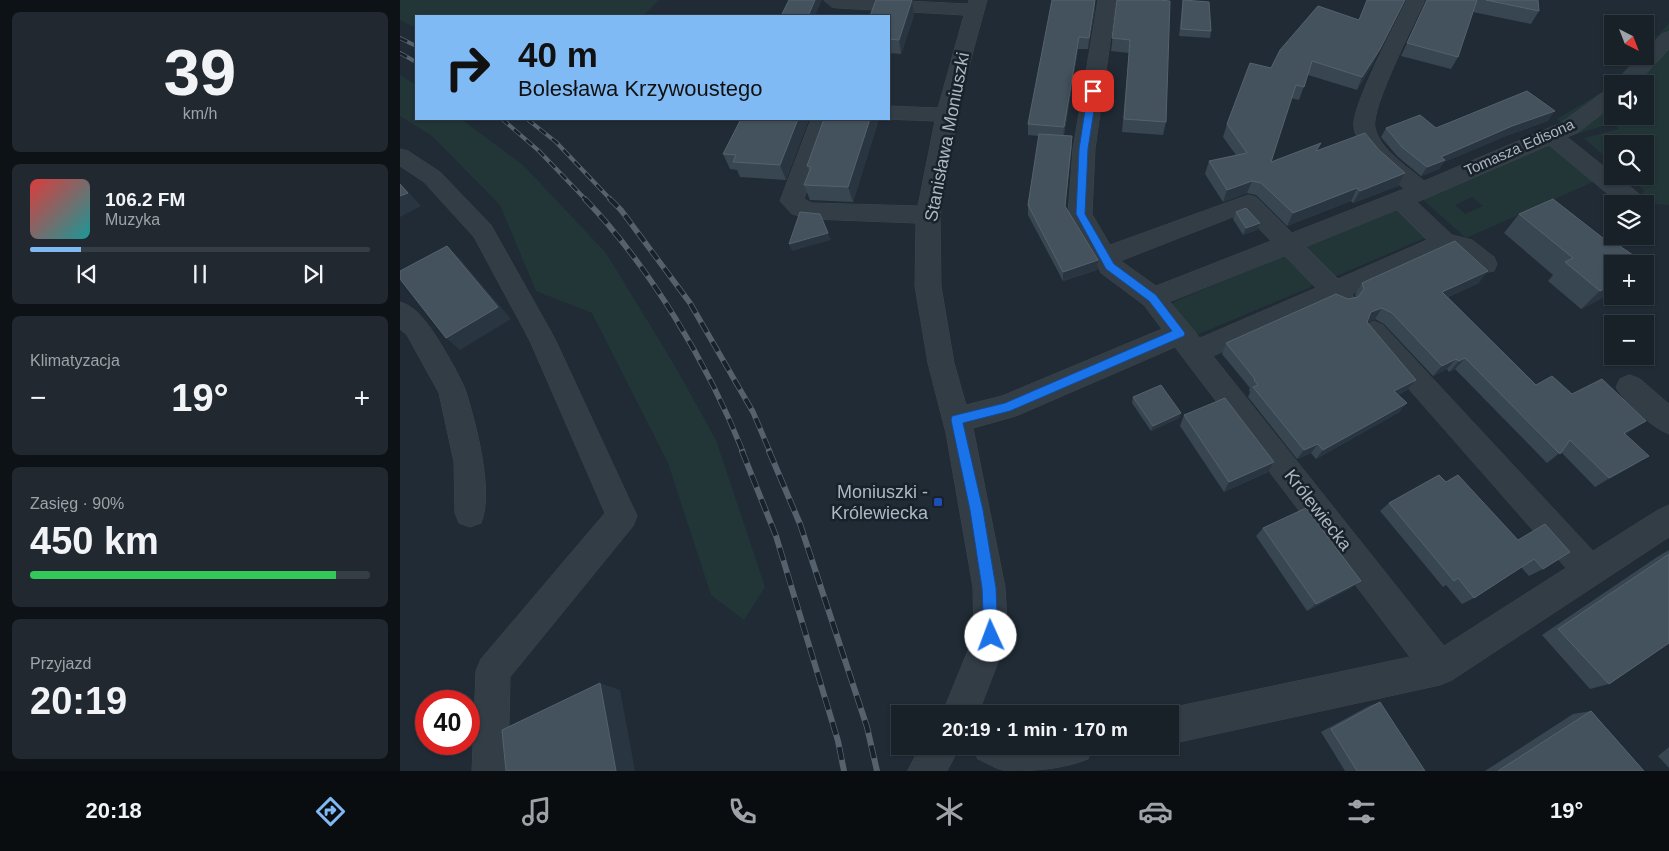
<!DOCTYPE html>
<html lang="pl">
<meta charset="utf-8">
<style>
body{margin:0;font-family:Arial,sans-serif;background:#212830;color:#f1f3f6;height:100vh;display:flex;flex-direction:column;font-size:19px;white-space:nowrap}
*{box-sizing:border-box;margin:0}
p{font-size:16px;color:#9fa3a8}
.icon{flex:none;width:28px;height:28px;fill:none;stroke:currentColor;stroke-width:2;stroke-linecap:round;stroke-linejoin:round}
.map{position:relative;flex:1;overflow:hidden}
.side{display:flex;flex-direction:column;gap:12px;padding:12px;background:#0d1216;width:400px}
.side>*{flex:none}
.hud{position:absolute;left:15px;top:15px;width:475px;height:105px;border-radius:0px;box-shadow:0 1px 4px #0004,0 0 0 1px #363e45;background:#80baf5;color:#111;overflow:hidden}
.needle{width:32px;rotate:138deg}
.tools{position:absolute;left:1204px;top:15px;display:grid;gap:10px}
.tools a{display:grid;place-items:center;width:50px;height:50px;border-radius:0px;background:#182028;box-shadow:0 1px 4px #0004,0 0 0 1px #363e45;font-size:25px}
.speed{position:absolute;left:15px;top:690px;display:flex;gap:10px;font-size:25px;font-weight:700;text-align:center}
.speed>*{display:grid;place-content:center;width:65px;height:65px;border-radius:50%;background:#182028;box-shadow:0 1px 4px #0004,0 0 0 1px #363e45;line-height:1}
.speed .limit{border:8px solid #d22;background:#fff;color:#111}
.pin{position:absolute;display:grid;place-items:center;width:42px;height:42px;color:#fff;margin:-21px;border-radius:10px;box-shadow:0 2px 8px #0006}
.me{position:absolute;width:55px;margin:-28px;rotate:358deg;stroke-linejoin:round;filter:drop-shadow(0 0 4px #0008)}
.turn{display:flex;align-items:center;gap:18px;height:105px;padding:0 20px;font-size:22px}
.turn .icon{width:65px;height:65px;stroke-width:2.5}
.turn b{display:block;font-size:35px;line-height:42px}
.big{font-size:38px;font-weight:600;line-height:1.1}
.side .widget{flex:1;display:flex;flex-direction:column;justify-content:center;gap:8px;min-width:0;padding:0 18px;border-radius:8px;background:#212830}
.side .dial{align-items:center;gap:0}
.dial b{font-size:65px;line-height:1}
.song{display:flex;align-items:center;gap:15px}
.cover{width:60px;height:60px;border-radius:8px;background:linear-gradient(135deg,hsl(0 70% 55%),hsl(180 70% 35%))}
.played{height:5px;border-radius:2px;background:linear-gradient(90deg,#80baf5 15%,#363e45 15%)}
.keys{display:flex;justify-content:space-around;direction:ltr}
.heat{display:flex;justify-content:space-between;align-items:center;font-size:28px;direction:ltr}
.charge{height:8px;border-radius:4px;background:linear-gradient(90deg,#34c759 90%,#363e45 0)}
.trip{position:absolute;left:491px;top:705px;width:288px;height:50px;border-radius:0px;background:#182028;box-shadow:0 1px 4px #0004,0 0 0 1px #363e45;font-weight:600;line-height:50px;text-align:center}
.tab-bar{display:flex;height:80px;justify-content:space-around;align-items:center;background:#0a0d10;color:#9fa3a8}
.tab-bar .icon{width:35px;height:35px}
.tab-bar .current{color:#80baf5}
.tab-bar b{font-size:22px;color:#f1f3f6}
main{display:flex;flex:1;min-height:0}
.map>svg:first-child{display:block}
.green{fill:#223637;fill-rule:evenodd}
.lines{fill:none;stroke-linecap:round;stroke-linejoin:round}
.minor-casing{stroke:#3d4650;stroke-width:1}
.minor{fill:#333d46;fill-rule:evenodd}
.rail-far2-casing{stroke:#55626d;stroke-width:4}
.rail-far1-casing{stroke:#55626d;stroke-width:5.5}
.rail-casing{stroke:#55626d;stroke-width:6}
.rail-far2{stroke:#19222a;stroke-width:2.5;stroke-dasharray:8;stroke-linecap:butt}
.rail-far1{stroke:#19222a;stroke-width:4;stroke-dasharray:11;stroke-linecap:butt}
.rail{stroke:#19222a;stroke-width:4.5;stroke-dasharray:13;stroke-linecap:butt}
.wall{fill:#384652}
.shaded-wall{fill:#293641}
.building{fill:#44525e;stroke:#55626e}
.route{fill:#1a73e8;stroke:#114b97}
.transit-dot{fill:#1a4fb4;stroke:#19222a;stroke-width:2}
.labels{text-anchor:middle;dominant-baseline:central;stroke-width:5;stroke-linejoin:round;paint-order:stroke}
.far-street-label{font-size:15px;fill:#adb8c3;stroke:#19222a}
.street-label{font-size:18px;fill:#adb8c3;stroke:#19222a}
.poi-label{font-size:18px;fill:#adb8c3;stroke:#19222a;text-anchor:end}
</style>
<main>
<section class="side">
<div class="widget dial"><b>39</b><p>km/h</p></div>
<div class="widget">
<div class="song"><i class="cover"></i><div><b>106.2 FM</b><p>Muzyka</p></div></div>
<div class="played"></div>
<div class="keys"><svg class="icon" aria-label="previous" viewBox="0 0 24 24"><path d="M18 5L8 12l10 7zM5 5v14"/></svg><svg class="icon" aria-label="pause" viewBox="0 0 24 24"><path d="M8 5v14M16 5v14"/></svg><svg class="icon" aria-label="next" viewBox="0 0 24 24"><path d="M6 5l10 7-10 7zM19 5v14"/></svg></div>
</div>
<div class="widget"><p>Klimatyzacja</p>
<div class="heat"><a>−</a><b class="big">19°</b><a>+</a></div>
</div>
<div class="widget"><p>Zasięg · 90%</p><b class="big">450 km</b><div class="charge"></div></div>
<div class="widget"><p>Przyjazd</p><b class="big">20:19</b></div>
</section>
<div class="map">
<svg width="1269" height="771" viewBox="0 0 1269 771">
<rect width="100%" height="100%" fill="#202b35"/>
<!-- green -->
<path class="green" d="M0,0h259l-16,16h-227v12l-16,-8z
M1269,23v182l-14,-1 -13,-12 3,-1 -17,-15h17v-32h-33v19l-28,-25 35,-9 -7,-6 -35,11 -20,-15 48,-29 33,-34h7v-7zM1212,84h33v32h-33z
M0,75l16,10v34h45l63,47 82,87 69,113 41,74 49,147 -21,33 -33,-25 -43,-132 -76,-150 -56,-22 -36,-86 -68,-69 -32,-20z
M1152,143l48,36 -134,59 -46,-41zM1072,197l11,9 -18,8 -10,-9z
M994,210h7l24,28 -91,39 -31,-29z
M883,256h7l23,24 -2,7 -112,47 -9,-4 -19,-25 5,-4z"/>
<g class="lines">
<!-- minor casing -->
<g class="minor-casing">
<path id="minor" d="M424,0h63l81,4 1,-4h18l-26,95 -21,120 1,71 13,77 12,42 36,-9 160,-67 -18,-24 -43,-32 -33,-59 5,-65 25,-149h18l-21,149 -3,65 18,31 138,-50 8,2 36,36 112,-44c-17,-16 -46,-36 -50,-62 -4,-18 42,-105 53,-127h18c-10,23 -55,108 -50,128 6,23 32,38 49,53l137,-58 44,-32 7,-1v16l-35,27 -10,4 45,36v3h5l27,22 4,6 -3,4v-4h-25l-71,-59 -132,57 35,33 20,5 22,17 3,7 -3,7c-22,6 -28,-15 -47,-20l-95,43 3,5 -4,7 -9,3 -12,-6 -117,53 231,290 122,-78 -201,-229 -4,-7 4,-7 9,-4 9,4 210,226 65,-41 11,-5v32l-217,143 -12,5 -270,59v-30h-13l13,-6 240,-51 -235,-310 -159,69 -43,12 32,159 3,49 -30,78h-36l32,-78 -1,-49 -27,-154 -18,-70 -13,-77 1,-63 -104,-4 -20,-5 -12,-13 31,-82h21l-28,80 8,4 106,3 17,-85 -50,-2h4v-13l49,2 26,-93 -126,-7 -6,-1zM997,210l30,30 -89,39 -32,-32zM844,213l27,28 -115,45 -35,-25zM885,256l31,32 -116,50 -30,-36z
M1269,32v17l-33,35h-22l26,-28h5v-5l17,-17z
M0,149l8,2 32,21 51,53 64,114 82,177 -4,10 -123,151 -2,94h-36l4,-100 5,-12 124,-146 -75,-172 -56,-104 -50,-55 -24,-16z
M0,302c10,3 17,9 24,18 10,10 38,59 42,72 10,32 28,100 15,131l-11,4 -11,-4 -4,-10 -1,-51 -15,-69 -32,-58 -7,-6z
M1230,375l10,4 29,25v30c-16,-6 -45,-31 -53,-47l4,-8z
M521,746h39l-13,25h-39z
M573,746h120l-5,13c-25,10 -54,12 -81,12 -9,-1 -20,-8 -29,-12z"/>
</g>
<!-- minor -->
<use href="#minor" class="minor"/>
<!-- rail-far2 casing -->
<g class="rail-far2-casing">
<path id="rail-far2" d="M0,38l16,8
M0,53l16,9
M102,119l37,32 47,49
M127,119l29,23 55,58"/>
</g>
<!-- rail-far1 casing -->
<g class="rail-far1-casing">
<path id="rail-far1" d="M185,199c65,68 123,165 158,253
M210,199l11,11 69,93 63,109 17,40"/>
</g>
<!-- rail casing -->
<g class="rail-casing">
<path id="rail" d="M342,451l34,85 62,205 6,30
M369,451l31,73 67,203 10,44"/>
</g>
<!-- rail-far2 -->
<use href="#rail-far2" class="rail-far2"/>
<!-- rail-far1 -->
<use href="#rail-far1" class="rail-far1"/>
<!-- rail -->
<use href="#rail" class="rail"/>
</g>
<!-- wall -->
<path class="wall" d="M695,0v9l-7,40h-10l-14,86 8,11 -7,61 32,63 -34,11 -35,-66v-10l11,-69 -11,-1v-11z
M717,0l49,122 -3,13 -41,-3 7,-79 -18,-2z
M783,0l28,31 -1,7 -31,-2 3,-29z
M1027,0h111l1,11 -8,13 -58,-12 -15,45 -7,12 -50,-13z
M514,15l-13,39 -12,-1v-37z
M880,50l94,12 -17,28 -49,-15 -9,25 -8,-2 -20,64 47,-12h61l26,23 -7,13 -45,17 -2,-2 -64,25 -31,-31 -9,-2 -24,9 -18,-28 4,-13 27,-6 -13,-18 4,-13 44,-56z
M341,119h68l-23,61 -46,-3 -3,-7 -7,-1 -7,-15z
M479,119l-26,83 -43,-2 -6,-15 5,-13 -2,-6z
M1148,121l-42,15 -62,26 -5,7 -18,7 -24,-20 -16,-19 5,-9h50z
M1153,199l59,94 -31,16 -33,-28 5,-6 -49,-42 15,-19z
M836,212l21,18 -14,5 -10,-16z
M962,283h117l-31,14 88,88 36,9 74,27 -20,13 8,31 -39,22 -34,-35 -14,11 -92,-94 -6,3 -2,-3 -14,7 -49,-52 -9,-5 -8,3 49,58 -9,10 -9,5 9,8 -9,10 -82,46 -5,-6 -14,6 -49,-62 2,-5 -1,-2 1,-2 -28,-34 4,-11 130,-46 -1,-2z
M733,397l48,16 -2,5 -28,13 -19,-28z
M784,415l84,57 -44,20 -44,-66z
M1058,475l85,94 -14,7 -8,-9 -47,31 -12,6 -16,-19 -3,2 -63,-76 9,-8 57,-21z
M863,528l88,60 -44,23 -51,-75z
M1269,550v93l-60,41 -19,5 -48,-54 115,-78z
M980,702l45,69h-80l-24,-39 48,-26z
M1191,711l53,60h-159l88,-57z
M1269,747v21l-11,-12z"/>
<!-- shaded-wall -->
<path class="shaded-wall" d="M415,0h7l-7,16h-7z
M512,0l2,15 -13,39 -2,-14z
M695,0v9l-7,40 1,-11z
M1005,0h1l-32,62 -17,28 5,-13z
M679,37l-1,12 -15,89 1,-11z
M1155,111l-7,10 -42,15 -62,26 -5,7 -18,7 6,-9 14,-10 71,-31z
M398,119h11l-23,61 -6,-15z
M470,119h9l-26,83 -5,-15z
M1005,173l-7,13 -45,17 7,-12z
M852,181l-5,12 -24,9 4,-12z
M0,183l21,23 -21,11z
M957,188l-6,13 -64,25 6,-13z
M860,223l-3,7 -14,5 3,-7z
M428,233l3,7 -39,11 -3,-7z
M47,246l13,13 51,60 -51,31 -14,-12z
M698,260l-1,10 -34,11v-9z
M1088,271l-9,12 -45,20 8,-11z
M1212,285v8l-31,16 19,-18z
M982,308l-7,11 -11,4 7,-11z
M1065,358l-10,11 -6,3 10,-11z
M1056,359l-9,10 -14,7 9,-10z
M1016,380l-9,10 -21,11 8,-10z
M1007,403l-9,10 -82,46 7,-9z
M781,413l-2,5 -28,13 2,-5z
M1246,421l-14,9 -22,12 14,-9z
M918,444l-7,9 -14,6 7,-9z
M1249,456l-15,9 -39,22 14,-9z
M874,462l-6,10 -44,20 5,-10z
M961,581l-10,7 -44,23 9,-7z
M200,683l20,7 15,81h-19z"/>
<!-- building -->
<path class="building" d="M389,0h26l-7,16h-27z
M476,0h36l-13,40 -10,-1v-23h-19z
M652,0h43l-6,38 -10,-1 -15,90 -36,-3z
M717,0h41l12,1 -4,121 -42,-3 6,-79 -18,-2z
M783,0l26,2 2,29 -30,-2z
M967,0h38l-25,49 -18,28 -50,-16 -8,26 -8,-2 -25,77 50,-19 -5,8 49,-18 14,17 26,23 -45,18 -3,-3 -64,25 -32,-30 -9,-2 -25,9 -18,-29 38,-8 -20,-29 23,-61 21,5 9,-18 38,-44 41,14z
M1027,0h50l-19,57 -51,-14z
M1086,0h52l1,11z
M1127,91l28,20 -43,15 -71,31 4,3 -18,7 -25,-20 -16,-19 34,-13 16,13z
M341,119h57l-18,46 -47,-3 3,-7 -13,-1z
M424,119h46l-22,68 -44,-2 7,-18 -4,-1z
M639,134l33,2 -7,70 33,54 -35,12 -35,-67z
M0,184l8,9 -8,3z
M1153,199l55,43 3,-2 38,26 -4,2v-4h-33v21l-12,6 -35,-29 8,-4 -54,-44z
M846,208l14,15 -14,5 -10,-16z
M400,212l20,2 8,19 -39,11z
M1055,241l33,30 -46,21 94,93 16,-9 20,18 30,-15 44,42 -22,12 25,23 -40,22 -39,-38 -10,14 -95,-96 -6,3 -3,-2 -14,7 -50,-53 -10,-5 -11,4 -4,10 49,58 -22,11 13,12 -84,47 -5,-6 -14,6 -51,-63 5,-2 -4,-5 1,-1 -29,-36 110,-49 12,5 10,-2 6,-8 -2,-6z
M47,246l51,61 -52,31 -46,-59v-8z
M761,385l20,28 -28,13 -20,-29z
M825,398l49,64 -45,20 -45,-67z
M1039,475l7,7 12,-7 60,65 27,-16 25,28 -27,17 -9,-10 -60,39 -16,-20 -4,3 -65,-78z
M906,508l55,73 -45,23 -53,-76z
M1269,554v89l-60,41 -51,-55z
M200,683l16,88h-110l-4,-41z
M980,702l45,69h-68l-26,-42z
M1191,711l53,60h-146z"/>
<!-- route -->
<path class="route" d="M693,88l4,3 -9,58 -3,65 29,50 42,31 29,38 -1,3 -174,75 -47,12 20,87 13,78 2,48 -2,5 -5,2 -5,-2 -2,-5 -2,-48 -12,-78 -19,-90 1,-4 53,-13 167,-72 -23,-30 -43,-32 -30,-55 3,-65 9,-58z"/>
<!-- markers -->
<rect class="transit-dot" x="533" y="497" width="10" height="10" rx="2.5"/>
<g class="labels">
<!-- far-street labels -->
<g class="far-street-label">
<text transform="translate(1119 147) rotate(-24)">Tomasza Edisona</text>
</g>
<!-- street labels -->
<g class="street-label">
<text transform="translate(547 137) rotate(-79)">Stanisława Moniuszki</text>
<text transform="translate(918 510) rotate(52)">Królewiecka</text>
</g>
<!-- poi labels -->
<g class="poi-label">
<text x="528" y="492">Moniuszki -<tspan x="528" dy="21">Królewiecka</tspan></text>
</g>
</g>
</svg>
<div class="tools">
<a><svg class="needle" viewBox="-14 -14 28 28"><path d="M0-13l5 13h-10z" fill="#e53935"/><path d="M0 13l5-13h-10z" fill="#9fa3a8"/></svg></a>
<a><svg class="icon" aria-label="sound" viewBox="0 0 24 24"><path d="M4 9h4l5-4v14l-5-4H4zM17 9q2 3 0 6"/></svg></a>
<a><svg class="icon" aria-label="search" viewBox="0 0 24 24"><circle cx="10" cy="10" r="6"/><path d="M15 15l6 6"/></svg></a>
<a><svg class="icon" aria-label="layers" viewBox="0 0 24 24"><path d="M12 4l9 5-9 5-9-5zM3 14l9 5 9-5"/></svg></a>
<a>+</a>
<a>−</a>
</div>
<div class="speed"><div class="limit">40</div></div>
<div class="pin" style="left:693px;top:91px;background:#d93025"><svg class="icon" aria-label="arrive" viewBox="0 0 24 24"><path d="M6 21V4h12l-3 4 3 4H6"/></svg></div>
<svg class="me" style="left:591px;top:636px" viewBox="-20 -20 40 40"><circle r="19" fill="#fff"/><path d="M0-13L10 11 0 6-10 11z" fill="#1a73e8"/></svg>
<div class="trip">20:19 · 1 min · 170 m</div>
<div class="hud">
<div class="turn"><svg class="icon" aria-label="right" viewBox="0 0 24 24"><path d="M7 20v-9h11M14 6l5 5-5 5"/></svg><div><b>40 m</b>Bolesława Krzywoustego</div></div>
</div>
</div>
</main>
<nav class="tab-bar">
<b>20:18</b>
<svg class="icon current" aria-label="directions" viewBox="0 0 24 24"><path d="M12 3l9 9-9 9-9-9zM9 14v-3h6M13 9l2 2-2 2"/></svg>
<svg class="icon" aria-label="music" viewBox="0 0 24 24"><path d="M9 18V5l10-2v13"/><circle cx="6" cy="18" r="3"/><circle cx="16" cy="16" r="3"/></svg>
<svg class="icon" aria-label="phone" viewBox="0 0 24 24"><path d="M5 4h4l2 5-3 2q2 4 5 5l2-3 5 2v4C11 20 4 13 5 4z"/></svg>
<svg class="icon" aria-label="climate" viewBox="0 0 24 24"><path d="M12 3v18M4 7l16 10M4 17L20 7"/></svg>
<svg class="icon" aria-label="car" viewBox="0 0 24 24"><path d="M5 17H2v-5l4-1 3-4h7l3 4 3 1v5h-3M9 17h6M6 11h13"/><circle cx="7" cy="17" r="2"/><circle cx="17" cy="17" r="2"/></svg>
<svg class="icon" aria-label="filters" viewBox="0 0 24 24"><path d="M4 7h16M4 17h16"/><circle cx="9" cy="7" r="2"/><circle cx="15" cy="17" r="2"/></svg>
<b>19°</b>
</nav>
